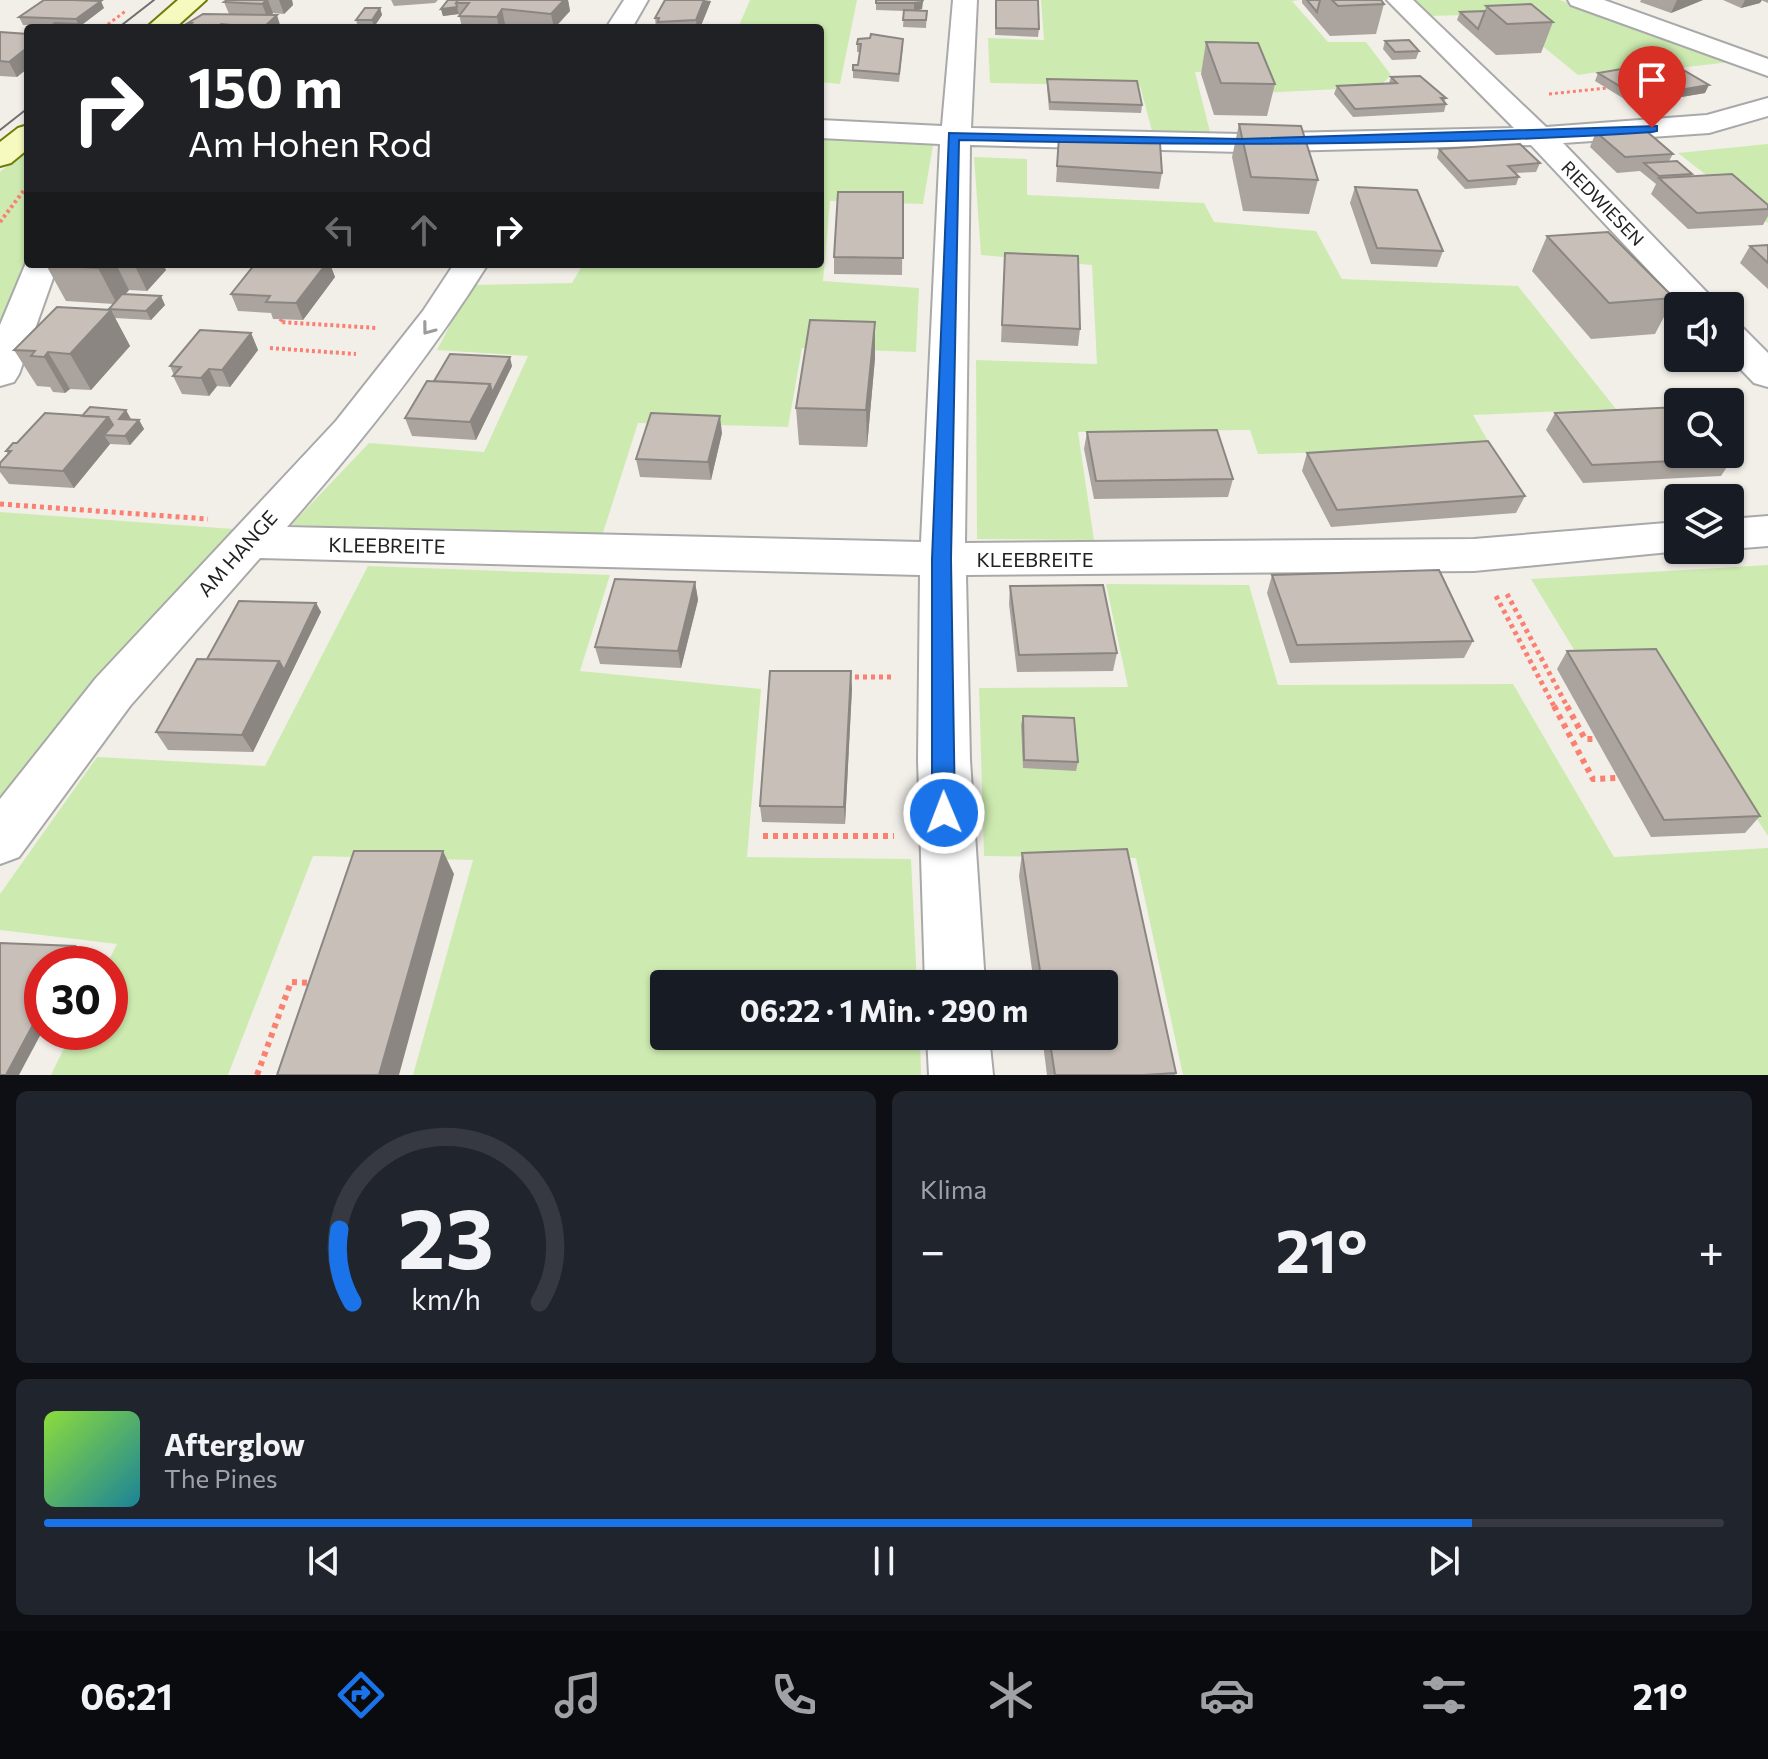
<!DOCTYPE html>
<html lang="de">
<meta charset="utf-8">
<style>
body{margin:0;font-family:Commissioner,sans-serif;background:#20242c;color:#f1f3f6;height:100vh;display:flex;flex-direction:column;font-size:30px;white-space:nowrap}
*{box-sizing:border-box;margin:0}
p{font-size:26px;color:#9ea1a6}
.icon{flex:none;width:44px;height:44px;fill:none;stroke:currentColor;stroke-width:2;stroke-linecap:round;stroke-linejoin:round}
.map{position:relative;height:1075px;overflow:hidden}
.sheet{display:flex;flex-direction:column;gap:16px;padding:16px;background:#0d0f14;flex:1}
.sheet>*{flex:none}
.banner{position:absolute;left:24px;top:24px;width:800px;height:244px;border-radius:8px;box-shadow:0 2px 6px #0004;background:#202124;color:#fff;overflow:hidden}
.buttons{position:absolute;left:1664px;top:292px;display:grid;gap:16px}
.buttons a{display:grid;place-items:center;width:80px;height:80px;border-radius:8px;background:#171b24;box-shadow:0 2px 6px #0004;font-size:40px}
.speed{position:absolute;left:24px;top:946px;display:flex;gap:16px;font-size:40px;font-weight:700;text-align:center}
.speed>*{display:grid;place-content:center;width:104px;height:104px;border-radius:50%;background:#171b24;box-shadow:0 2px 6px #0004;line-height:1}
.speed .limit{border:12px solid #d22;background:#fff;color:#111}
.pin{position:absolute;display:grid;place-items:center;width:68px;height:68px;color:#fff;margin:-82px -34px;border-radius:50% 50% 50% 0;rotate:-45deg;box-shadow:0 0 8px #0007}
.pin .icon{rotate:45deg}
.me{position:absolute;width:88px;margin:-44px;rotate:359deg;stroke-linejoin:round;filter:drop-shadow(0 0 6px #0008)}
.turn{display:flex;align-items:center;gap:28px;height:168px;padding:0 32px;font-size:36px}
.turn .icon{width:104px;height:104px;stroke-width:2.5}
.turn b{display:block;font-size:56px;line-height:68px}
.lanes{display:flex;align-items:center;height:76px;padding:0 32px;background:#0003;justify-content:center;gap:40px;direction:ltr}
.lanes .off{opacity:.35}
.big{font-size:60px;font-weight:700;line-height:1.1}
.sheet .widget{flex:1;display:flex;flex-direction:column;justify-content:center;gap:12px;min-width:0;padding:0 28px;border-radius:12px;background:#20242c}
.sheet .dial{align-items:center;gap:0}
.dial svg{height:208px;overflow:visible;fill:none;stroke:#363941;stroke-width:7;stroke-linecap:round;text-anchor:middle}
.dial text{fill:#f1f3f6;stroke:none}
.song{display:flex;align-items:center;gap:24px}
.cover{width:96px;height:96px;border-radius:12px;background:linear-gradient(135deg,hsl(90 70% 55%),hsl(190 70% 35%))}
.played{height:8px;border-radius:4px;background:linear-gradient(90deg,#1a73e8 85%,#363941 85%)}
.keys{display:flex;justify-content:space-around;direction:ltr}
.heat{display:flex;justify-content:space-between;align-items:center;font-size:44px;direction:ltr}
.sheet .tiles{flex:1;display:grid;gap:16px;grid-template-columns:1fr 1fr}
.widget:last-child{grid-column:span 2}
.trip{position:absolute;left:650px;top:970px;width:468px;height:80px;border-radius:8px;background:#171b24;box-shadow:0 2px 6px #0004;font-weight:700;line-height:80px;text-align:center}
.tabs{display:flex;height:128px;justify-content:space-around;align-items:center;background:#090b0e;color:#9ea1a6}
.tabs .icon{width:56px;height:56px}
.tabs .selected{color:#1a73e8}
.tabs b{font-size:36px;color:#f1f3f6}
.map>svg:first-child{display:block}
.grass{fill:#cdebb0}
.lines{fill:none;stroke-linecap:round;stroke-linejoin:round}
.street-casing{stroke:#a9a9a9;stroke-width:4}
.secondary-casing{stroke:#707d05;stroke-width:4}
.path-far3{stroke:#fa8072;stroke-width:3;stroke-dasharray:3 3;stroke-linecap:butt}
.path-far2{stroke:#fa8072;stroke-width:4;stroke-dasharray:3 3;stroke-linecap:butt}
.path-far1{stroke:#fa8072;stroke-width:5;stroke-dasharray:4 4;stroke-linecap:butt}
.path{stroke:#fa8072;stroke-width:6;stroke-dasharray:5 5;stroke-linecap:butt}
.street{fill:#fff;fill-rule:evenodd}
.secondary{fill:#f7fabf;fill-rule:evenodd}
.tram{stroke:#707070;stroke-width:2}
.wall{fill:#aba49e}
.shaded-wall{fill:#8b8681}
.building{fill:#c7bfb8;stroke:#8b8681;stroke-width:2}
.oneway{stroke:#9c9c9c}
.route{fill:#1a73e8;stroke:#114b97;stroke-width:2}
.labels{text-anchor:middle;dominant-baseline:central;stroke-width:8;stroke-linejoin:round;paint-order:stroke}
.far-street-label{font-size:18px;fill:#222;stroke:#fff}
.street-label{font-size:20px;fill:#222;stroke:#fff}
</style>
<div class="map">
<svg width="1768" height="1075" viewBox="0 0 1768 1075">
<rect width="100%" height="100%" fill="#f2efe9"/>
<!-- grass -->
<path class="grass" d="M750,0h107l-17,84 -20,-2v-54h-82z
M1041,0h258l-7,1 36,41h38l25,33 -12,12 -117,6 -9,-20 -58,-1 15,60 -58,-1 -12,-45 -150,-3 -2,-45 56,2z
M1412,0h148l170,62 -60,7 -14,-6 -78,12 -75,-61 -75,2z
M820,139l113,6 -10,59 -93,-3 -7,80 96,7 -3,64 -114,-4 -14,79 -150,-4 -36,113 -311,-11 78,-82 115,9 44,-96 -91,-6 34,-65 101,-2 11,-19h237z
M1768,144v79l-90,-70 89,-9z
M28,148v116l-28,85v-177z
M974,157l53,2v36l177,8 10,19 102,9 26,48 176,7 98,123 -143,6 19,33 -234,6 -8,-24 -172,2 16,108 -117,-1 -1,-179 121,4 -5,-99 -111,-10z
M0,512l247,18 -247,295z
M1768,565v271l-118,-181 -74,-2 -45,-74z
M368,566l242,9 -30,96 181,18 -14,168 164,2 6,125h-253v52h256l1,39h-508l60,-215 -160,-4 -85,219h-177l21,-43h38v-68h-3l10,-20 -117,-14v-36l97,-137 168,9z
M1106,584l143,1 29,100 235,-1 101,173 154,-9v227h-585l-47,-217 -152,-2 -5,-168 149,-1z"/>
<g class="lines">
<!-- street casing -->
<g class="street-casing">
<path id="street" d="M624,0h24l-16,28h-26z
M953,0h24l-6,128 270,6 273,-6 -127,-128h26l133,127 161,-12 61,-17v18l-59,17 -146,10 157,163h-38l-151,-161 -290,7 -271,-7 -5,398 509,-4 204,-17v28h12l-216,21 -508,4 4,185 15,224h-60l-7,-224 2,-185 -660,-17 -130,148 -111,151 -19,7v-65l96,-121 240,-257 87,-110 31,-47h34c-59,94 -128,180 -201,263l634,15 19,-398 -120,-6v-18l122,6z
M1568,0h36l164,59v17l-197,-71z
M28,258v6h30l-39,110 -5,8 -14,4v-61z
M1730,325l13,3 25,25v34l-14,-4 -24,-25z
M1768,516v30l-38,3v-30z
M927,1036h62l4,39h-64z"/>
</g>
<!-- secondary casing -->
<g class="secondary-casing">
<path id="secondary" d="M178,0h28l-31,28h-29z
M28,125v24l-17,14 -11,3v-24l18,-14z"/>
</g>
<!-- path-far3 -->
<path class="path-far3" d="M103,28l24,-18
M1549,94l58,-6"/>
<!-- path-far2 -->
<path class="path-far2" d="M0,222l28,-37
M282,319l-2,3 97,6
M270,348l86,6"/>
<!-- path-far1 -->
<path class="path-far1" d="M0,504l208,15
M1507,594l61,114
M1496,596l59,112
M847,677h46"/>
<!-- path -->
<path class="path" d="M1554,706l39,73 24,-1
M1567,706l18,33h10
M763,836h131
M257,1075l34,-93 23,1"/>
<!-- street -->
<use href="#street" class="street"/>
<!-- secondary -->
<use href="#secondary" class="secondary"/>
<!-- tram -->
<path class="tram" d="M118,28l36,-28
M0,130l28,-22"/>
</g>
<!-- wall -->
<path class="wall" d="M227,0h65l1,5 -9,9 -11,-1 -2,2 10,13h-94l2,-2 -1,-3 41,-9 -5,-12z
M391,0h47l-3,3 -41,3z
M448,0h120l2,11 -15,17 -50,-4 -2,4h-41l-3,-14 -16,2 -2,-7z
M876,0h47l-1,9 -6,1 11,1 -1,17 -23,-1 1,-16 -28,-1z
M996,0l43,29 -1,8 -43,-2z
M1302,0h79l3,4 -8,30 -46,2 -28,-33z
M1641,0h62l-32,13 -31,-11z
M1723,0h45v3l-7,-3 -1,3 -19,5z
M711,1l-11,27h-44l-1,-10z
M1486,6l67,16 -12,31 -45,2 -39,-35 3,-8 25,-1z
M104,8l-25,19 -56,-2 -4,-8z
M380,8l2,7 -8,12h-16l-2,-7z
M0,32l28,2v34l-11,9 -17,-1z
M1385,41l34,10 -3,8 -24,1 -9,-11z
M1206,42l69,42 -8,32 -53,-1 -13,-41z
M857,44l46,2 -4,36 -46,-4v-8l5,-5 2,-13h-3z
M1598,73l107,20 -71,12 -39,-24z
M1391,77l55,21 -2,4 2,2 -2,8 -91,5 -19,-23 3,-8 52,-3z
M1047,79l95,26 -1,8 -92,-3 -2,-23z
M1239,124l79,56 -9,34 -66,-3 -11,-54z
M1596,132l77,22 -4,7 23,13 -1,2 77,29v11l-5,9 -75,4 -37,-35 5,-10 -16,-13 -23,2 -27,-26z
M1059,137l103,36 -3,16 -103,-7z
M1439,149l101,14 -4,9 -21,1 4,4 -3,8 -51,4 -28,-31z
M1355,187l88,64 -6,16 -66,-3 -21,-61z
M903,192l-1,83 -68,-1v-17z
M1547,236l127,62 -19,36 -64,5 -59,-68z
M1768,245v44l-28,-26 10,-17z
M48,264h115l3,6 -19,21 -18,-1 -4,4 40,11 -14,15 -36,-2 15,28 -39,44 -21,-1 -5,4 -12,-1 -3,-5 -13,-1 -23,-36 96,-40 -1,-1 5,-5 -48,-3 -20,-36z
M255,264h75l5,13 -32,43 -30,-1 -2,-6 -33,-2 -7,-17z
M1004,269l76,60 -2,17 -77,-4z
M251,333l7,17 -28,37 -13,-1 -8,10 -27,-2 -9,-18 1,-1 -4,-9z
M875,358l-8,89 -68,-2 -3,-37z
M512,366l-36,74 -64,-4 -7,-18 29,-37z
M1555,413l178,45 -12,18 -138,7 -37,-53z
M131,419l8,1 5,9 -14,16 -20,-1 -36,44 -65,-4 -9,-12v-9l8,-9 -2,-3 11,-8z
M1087,432l146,47 -5,18 -134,2 -10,-50z
M722,433l-11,47 -71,-3 -4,-18z
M1307,453l218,43 -9,17 -185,14 -29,-56z
M1272,575l201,66 -9,17 -174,5 -23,-70z
M695,582l3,18 -17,68 -81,-4 -5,-17z
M1010,586l107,67 -4,18 -96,1 -8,-68z
M316,603l5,9 -68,140 -85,-2 -12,-18 51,-73z
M1567,651l193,165 -15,17 -94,4 -94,-168z
M852,688l-7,136 -83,-2 -2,-16z
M1023,716l55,46 -2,9 -53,-3 -2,-43z
M1022,853l154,220 -1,2h-128l-5,-39h62v-52h-70l-15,-108z"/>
<!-- shaded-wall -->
<path class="shaded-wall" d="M267,0h1l5,13 -5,5 9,-3 4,13h-18l4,-11 -5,-13z
M279,0h13l1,5 -9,9z
M564,0h4l2,11 -16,17 -3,-14z
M704,0l7,1 -11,27h-3l-1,-8z
M923,0l-1,9 -8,2v-8z
M1677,0h26l-32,13z
M1745,0h17l-2,3 -19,5z
M101,1l3,7 -25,19 -3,-8z
M457,7l2,7 -16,2 -2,-7z
M380,8l2,7 -8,12 -2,-7z
M502,9l3,15 -2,4h-4l-2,-11z
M28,47v21l-11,9 -8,-15z
M1709,85l-4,8 -71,12 4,-8z
M102,264h14l13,26 -12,14 -19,-36z
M134,264h29l3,6 -19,21z
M326,264h4l5,13 -32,43 -7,-17z
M161,296l4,9 -14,15 -5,-9z
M111,310l19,36 -39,44 -21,-36z
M875,322v36l-8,89 -1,-37z
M251,333l7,17 -28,37 -8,-17z
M48,352l22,37 -5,4 -21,-36z
M510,357l2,9 -36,74 -6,-18 20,-38z
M209,369l8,17 -8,10 -8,-18z
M126,410l5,9 -7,9 -5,-9z
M720,416l2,17 -11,47 -3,-18z
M108,417l10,18h-14l6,9 -36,44 -11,-17z
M139,420l5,9 -14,16 -5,-9z
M695,582l3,18 -17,68 -3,-17z
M316,603l5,9 -68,140 -11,-17 37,-74z
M851,671l1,17 -7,136 -1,-17z
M443,851l11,23 -55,201h-20z
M75,946l8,8 -5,10h-13z
M42,1008v24l-23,43h-13z"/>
<!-- building -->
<path class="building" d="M44,0h29l28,1 -25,18 -57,-2z
M227,0h40l-5,4 -38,-2z
M448,0h10l-2,3 1,4 -16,2z
M458,0h106l-13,14 -49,-5 -5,8 -38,-1 10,-13h-13z
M665,0h39l-8,20 -38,2 1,-4h-4z
M876,0h47l-1,2 -8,1h-38z
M996,0h42l1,29 -43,-1z
M1307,0h13l-3,12z
M1332,0h49l3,4 -46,2z
M1531,4l22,18 -46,2 -21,-18z
M365,8h15l-8,12h-16z
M904,10l23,1 -1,9h-23z
M1485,11l-7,18 -18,-17z
M203,14l74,1 -14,13 -42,-4 -4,4h-30l5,-5h-4z
M55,23l23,1 -6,4h-24z
M0,32l28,2v13l-19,15 -9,-1z
M871,34l32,5 -4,35 -46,-4v-5h5l3,-21h-4l1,-5 12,-1z
M1409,40l10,11 -24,1 -10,-11z
M1206,42l52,1 17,41 -54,-1z
M1668,61l41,24 -71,12 -40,-24z
M1420,76l26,22h-5l5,6 -91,5 -18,-23 60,-3 -6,-6z
M1047,79l90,2 5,24 -92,-3z
M1239,124l62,2 17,54 -67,-3z
M1644,129l29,25 -48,3 -29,-25z
M1059,137l101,6 2,30 -105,-7z
M1520,144l20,19 -32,3 11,11 -51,4 -29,-32z
M1677,161l15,13 -33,2 -15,-13z
M1732,174l36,31v4l-71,4 -38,-35z
M1355,187l62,3 26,61 -66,-3z
M838,192h65v66l-69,-1z
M1608,232l66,66 -65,5 -62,-67z
M1768,245v18l-18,-17z
M1005,253l73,3 2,73 -78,-4z
M48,264h54l-4,4 -52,-3z
M255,264h71l-30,39 -30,-1 4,-6 -39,-2z
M122,294l39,2 -15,15 -37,-2z
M57,307l54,3 -41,44 -22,-2 -4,5 -13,-1 4,-5 -21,-1z
M810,320l65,2 -9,88 -70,-2z
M200,330l51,3 -29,37 -13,-1 -8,9 -28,-2 8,-9 -11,-1z
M450,354l60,3 -18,36 -2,-9 -56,-3z
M427,381l63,3 -20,38 -65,-4z
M90,407l36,3 -7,9 20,1 -14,16 -21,-1 9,-10 -5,-8 -26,-1z
M1678,407v47h51l4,4 -141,7 -37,-52z
M45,413l63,4 -45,54 -63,-4v-4l11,-12h-5l7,-8h4z
M651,413l69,3 -12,46 -72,-3z
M1217,430l16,49 -137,2 -9,-49z
M1488,441l37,55 -188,14 -30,-57z
M1439,570l34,71 -176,4 -25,-70z
M615,579l80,3 -17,69 -83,-4z
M1103,585l14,68 -98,2 -9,-69z
M239,601l77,2 -32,67 -5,-9 -72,-2z
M1656,649l104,167 -96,4 -97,-169z
M197,659l82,2 -37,74 -86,-3z
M770,671h81l-7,136 -84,-1z
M1023,716l51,2 4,44 -54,-2z
M1127,849l49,224 -32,2h-89l-6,-39h55v-52h-62l-20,-131z
M354,851h89l-64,224h-102z
M0,943l75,3 -10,18h-23v44l-36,67h-6z"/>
<!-- one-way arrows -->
<defs><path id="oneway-chevron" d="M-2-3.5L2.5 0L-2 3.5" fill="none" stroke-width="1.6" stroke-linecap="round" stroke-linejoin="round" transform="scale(2)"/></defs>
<use class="oneway" href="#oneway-chevron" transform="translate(428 329) rotate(127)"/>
<!-- route -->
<path class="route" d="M1657,126v5l-5,1c-231,15 -461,13 -693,8l-8,419 4,254 -4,7 -7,3 -8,-3 -4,-7v-254l17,-426 292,6z"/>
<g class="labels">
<!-- far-street labels -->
<g class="far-street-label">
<text transform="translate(1603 203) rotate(46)">RIEDWIESEN</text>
</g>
<!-- street labels -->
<g class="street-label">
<text transform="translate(387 545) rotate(1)">KLEEBREITE</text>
<text transform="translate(237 553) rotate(-48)">AM HANGE</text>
<text x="1035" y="559">KLEEBREITE</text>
</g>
</g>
</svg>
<div class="buttons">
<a><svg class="icon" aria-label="sound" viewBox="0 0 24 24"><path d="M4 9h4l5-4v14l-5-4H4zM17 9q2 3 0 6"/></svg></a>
<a><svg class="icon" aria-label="search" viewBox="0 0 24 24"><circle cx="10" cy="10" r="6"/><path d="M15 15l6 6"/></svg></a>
<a><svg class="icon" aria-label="layers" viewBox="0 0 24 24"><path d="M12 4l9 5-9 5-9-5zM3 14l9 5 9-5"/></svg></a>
</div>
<div class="speed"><div class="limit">30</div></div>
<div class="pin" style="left:1652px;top:128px;background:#d93025"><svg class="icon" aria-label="arrive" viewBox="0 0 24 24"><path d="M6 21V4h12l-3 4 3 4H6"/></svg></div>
<svg class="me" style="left:944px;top:813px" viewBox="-20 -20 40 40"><circle r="17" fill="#1a73e8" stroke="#fff" stroke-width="3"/><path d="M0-11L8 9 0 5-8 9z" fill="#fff"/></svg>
<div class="trip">06:22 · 1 Min. · 290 m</div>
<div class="banner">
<div class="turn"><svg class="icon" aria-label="right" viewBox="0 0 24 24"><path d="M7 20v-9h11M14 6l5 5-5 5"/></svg><div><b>150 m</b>Am Hohen Rod</div></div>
<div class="lanes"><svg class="icon off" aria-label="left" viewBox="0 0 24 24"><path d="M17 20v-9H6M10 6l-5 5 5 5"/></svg><svg class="icon off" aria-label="ahead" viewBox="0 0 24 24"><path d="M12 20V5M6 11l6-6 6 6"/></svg><svg class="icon" aria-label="right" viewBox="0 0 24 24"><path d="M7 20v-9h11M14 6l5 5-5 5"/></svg></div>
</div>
</div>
<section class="sheet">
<div class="tiles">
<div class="widget dial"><svg viewBox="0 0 100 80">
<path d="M14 69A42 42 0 1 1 86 69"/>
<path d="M14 69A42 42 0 0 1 9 41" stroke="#1a73e8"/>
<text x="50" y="56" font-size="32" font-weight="700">23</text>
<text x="50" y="72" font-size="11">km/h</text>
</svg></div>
<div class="widget"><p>Klima</p>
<div class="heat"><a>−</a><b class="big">21°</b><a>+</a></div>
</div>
<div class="widget">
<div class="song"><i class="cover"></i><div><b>Afterglow</b><p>The Pines</p></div></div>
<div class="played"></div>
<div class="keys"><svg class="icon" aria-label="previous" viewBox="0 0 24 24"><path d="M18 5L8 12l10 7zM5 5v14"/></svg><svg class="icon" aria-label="pause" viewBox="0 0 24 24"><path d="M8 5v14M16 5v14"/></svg><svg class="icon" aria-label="next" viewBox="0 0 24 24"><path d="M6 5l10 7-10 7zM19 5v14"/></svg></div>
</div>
</div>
</section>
<nav class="tabs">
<b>06:21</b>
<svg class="icon selected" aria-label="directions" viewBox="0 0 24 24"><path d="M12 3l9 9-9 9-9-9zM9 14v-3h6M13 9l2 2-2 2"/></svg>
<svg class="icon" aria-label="music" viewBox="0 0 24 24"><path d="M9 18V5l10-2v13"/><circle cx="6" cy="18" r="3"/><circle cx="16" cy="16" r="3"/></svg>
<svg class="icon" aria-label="phone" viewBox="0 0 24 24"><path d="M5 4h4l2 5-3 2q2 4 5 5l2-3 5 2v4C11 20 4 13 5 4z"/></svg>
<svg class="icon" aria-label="climate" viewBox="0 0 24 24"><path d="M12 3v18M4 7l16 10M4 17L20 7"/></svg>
<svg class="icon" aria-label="car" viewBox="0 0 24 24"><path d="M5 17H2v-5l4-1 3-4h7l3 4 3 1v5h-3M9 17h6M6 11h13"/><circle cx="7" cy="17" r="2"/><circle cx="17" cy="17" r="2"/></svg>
<svg class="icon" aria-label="filters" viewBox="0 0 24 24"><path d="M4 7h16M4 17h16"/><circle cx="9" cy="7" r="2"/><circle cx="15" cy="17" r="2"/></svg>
<b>21°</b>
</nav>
